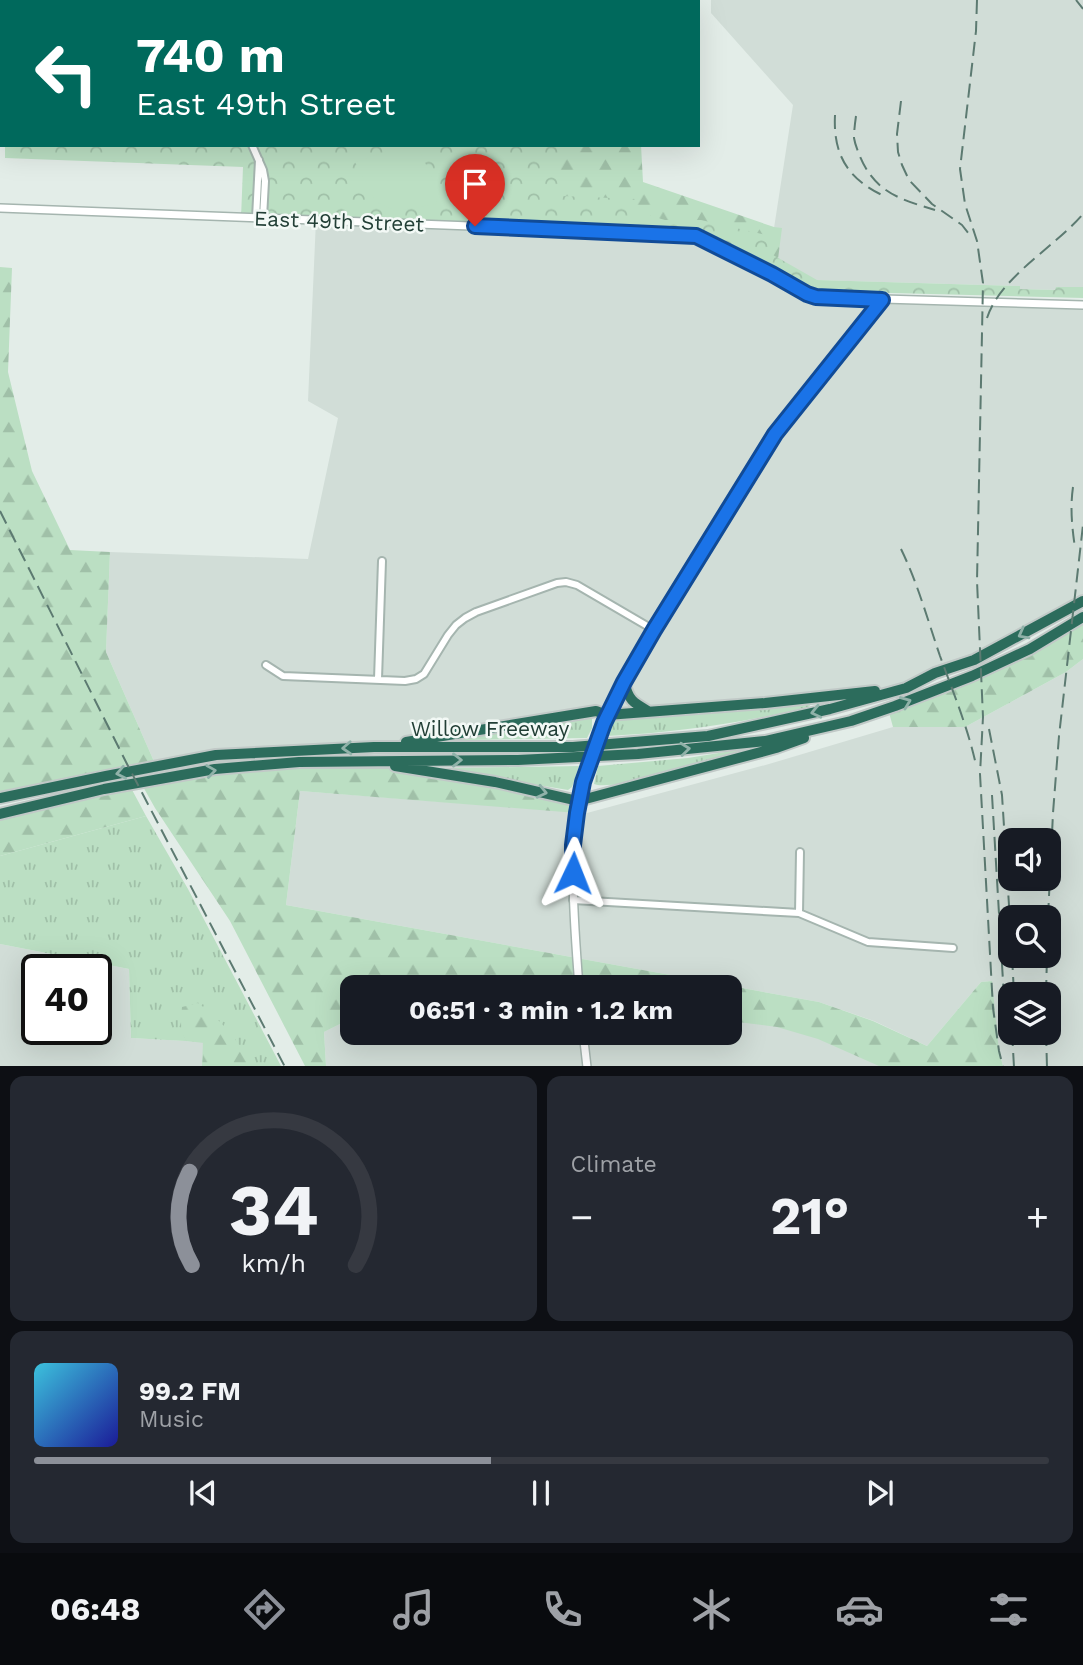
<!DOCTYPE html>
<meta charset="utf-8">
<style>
body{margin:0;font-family:"Work Sans",sans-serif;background:#242831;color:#f1f3f6;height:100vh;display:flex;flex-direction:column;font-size:26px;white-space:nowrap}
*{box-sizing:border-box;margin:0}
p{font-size:23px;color:#9ea1a6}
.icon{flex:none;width:38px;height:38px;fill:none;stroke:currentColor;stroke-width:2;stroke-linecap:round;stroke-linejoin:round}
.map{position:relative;height:1066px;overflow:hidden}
.sheet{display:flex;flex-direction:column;gap:10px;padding:10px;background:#0d0f14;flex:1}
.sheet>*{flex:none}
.top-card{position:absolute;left:0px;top:0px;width:700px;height:147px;box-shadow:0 7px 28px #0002;background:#00695c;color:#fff;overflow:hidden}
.controls{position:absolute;left:998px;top:828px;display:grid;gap:14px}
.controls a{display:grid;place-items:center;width:63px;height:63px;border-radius:14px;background:#171b24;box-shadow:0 7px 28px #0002;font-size:35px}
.speed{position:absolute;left:21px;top:954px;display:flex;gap:14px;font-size:35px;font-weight:700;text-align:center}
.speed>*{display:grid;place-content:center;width:91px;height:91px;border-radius:50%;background:#171b24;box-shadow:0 7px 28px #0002;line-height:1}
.speed .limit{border:4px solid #111;border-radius:10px;background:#fff;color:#111}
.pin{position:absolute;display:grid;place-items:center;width:60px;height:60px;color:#fff;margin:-72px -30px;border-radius:50% 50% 50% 0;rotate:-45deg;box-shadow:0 0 7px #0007}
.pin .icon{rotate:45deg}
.me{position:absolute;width:77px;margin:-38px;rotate:2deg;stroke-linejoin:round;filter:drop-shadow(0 0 5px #0008)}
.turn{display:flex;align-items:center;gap:24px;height:147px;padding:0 21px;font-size:32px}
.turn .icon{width:91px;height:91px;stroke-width:2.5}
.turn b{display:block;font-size:49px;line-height:60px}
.big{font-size:52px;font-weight:700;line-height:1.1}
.sheet .tile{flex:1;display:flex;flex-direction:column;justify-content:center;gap:10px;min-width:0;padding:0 24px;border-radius:14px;background:#242831}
.sheet .dial{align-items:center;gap:0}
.dial svg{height:182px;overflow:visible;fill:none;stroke:#363941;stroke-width:7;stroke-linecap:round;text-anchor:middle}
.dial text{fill:#f1f3f6;stroke:none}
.song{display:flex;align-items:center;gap:21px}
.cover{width:84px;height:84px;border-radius:10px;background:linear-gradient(135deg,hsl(190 70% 55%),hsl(240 70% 35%))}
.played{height:7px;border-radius:4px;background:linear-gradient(90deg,#8c9099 45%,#363941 45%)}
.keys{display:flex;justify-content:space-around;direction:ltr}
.heat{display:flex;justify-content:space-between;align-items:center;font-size:38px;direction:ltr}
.sheet .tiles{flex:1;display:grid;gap:10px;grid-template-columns:1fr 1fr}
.tile:last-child{grid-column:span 2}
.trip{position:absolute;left:340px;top:975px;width:402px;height:70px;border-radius:14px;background:#171b24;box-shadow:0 7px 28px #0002;font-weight:700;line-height:70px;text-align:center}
.menu{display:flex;height:112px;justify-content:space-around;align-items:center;background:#090b0e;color:#9ea1a6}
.menu .icon{width:49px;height:49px}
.menu .selected{color:#8c9099}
.menu b{font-size:32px;color:#f1f3f6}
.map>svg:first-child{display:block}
.built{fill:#d1ddd7;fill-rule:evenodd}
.grass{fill:url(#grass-tufts)}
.forest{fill:url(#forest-firs)}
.park{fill:url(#park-crowns)}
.pitch{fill:#bbdfc3}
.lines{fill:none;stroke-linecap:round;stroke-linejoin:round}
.minor-casing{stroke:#a5b5af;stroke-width:10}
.tertiary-casing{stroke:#a5b5af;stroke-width:10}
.motorway-casing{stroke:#c1c9c7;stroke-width:14}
.minor{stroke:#fff;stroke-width:6}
.tertiary{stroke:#fff;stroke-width:7}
.motorway{stroke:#2c6c5c;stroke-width:10}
.rail{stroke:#5c7a71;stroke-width:2;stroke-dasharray:14 7;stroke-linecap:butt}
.tertiary-bridge-casing{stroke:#a5b5af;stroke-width:10;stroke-linecap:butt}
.tertiary-bridge{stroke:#fff;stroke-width:7}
.oneway{stroke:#90b2a9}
.route-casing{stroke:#114b97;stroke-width:18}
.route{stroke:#1a73e8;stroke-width:12}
.labels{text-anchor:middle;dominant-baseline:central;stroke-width:5;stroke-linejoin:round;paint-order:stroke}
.street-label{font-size:21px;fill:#223f36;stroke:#f3f9f6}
</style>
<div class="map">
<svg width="1083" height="1067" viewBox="0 0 1083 1067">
<defs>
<pattern id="grass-tufts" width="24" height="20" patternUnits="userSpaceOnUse" patternTransform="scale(1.75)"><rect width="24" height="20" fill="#bbdfc3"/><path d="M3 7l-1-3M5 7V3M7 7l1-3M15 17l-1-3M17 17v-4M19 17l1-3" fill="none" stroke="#a0c0a8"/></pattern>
<pattern id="forest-firs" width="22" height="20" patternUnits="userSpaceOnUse" patternTransform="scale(1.75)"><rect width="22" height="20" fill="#bbdfc3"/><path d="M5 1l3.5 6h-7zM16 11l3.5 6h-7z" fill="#a0c0a8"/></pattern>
<pattern id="park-crowns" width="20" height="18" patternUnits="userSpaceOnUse" patternTransform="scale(1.75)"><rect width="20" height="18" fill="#bbdfc3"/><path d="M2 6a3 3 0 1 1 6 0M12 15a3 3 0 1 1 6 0" fill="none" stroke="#a0c0a8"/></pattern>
</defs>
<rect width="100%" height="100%" fill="#e3ede8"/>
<!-- built -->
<path class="built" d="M711,0h372v287h-27v3l-36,-1 -1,-3 -204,-6 -45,-26 23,-149 -82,-92z
M316,220l380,16 111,58 276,11v296l-177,87 -141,15 -169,8 -222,36 -158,8 -60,11 -50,-114 4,-100 198,7 30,-141 -30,-17z
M1083,659v407h-80l-4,-15 -8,-70 -10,1 -54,64 -53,-25 -55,-19 -533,-97 14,-114 287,22 182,-49 124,-37h72l101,-55zM1010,840h38v38h-38zM1010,917h38v39h-38zM1010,994h38v38h-38z
M0,944l129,25 2,69 73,4 -2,24h-202zM37,970h59v59h-59z
M730,1006l180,60h-584l-2,-34 28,-14v14h378z"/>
<!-- grass -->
<path class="grass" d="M810,705l-1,2c-67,16 -134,26 -202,29l4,-10 7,-9 100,-8z
M588,717l4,2v9l-5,10 -124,2v-3z
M737,750l1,3c-26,7 -125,39 -144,31l4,-18 90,-8z
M579,766l-7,21 -4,3 -114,-19 -1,-3z
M146,816l42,73 93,177h-79l1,-24 -72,-4 -2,-69 -129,-25v-88z"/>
<!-- forest -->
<path class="forest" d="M471,145h170l2,37 131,45 8,1 -4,31 -6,15 -76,-38 -205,-9z
M0,267l12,1 -4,104 24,99 38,79 40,2 -4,100 50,114 -156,32z
M1083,617v42l-17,13 -101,55h-72l-5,-18 84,-33z
M365,761l213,40 -1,12 -277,-22 -14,114 533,97 54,19 54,25 54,-64 11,-1 7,70 4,15h-124l-61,-27 -41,-12 -47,-6v-34h-378v31l-28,14 2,34h-21l-75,-145 -75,-113 -14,-25 74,-14z
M130,786l16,30 -146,40v-42z
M198,1003c19,14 46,40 50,63h-46l2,-23 -17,-2c-8,-10 -6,-22 -5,-34z"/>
<!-- park -->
<path class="park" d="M11,0h539v2h-539z
M5,145h554l3,51 74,3 2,13 27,8h36l74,17 -2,18 44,25 203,6v3l35,1 1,-3h27v11l-269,-7 -43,-24 -2,8 -73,-41 -455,-16 2,-51 -238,-9z"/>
<!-- pitch -->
<path class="pitch" d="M407,145h10l21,46 -2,13 -40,7 -20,-9 -21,-40z"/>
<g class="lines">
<!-- minor casing -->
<g class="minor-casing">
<path id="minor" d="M62,0l2,2
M252,145l11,25 2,11 -2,37
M256,218l3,-58
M266,665l17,11 122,5 11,-2 8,-5 24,-39 8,-10 9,-7 11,-6 81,-29 9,-1 11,3 77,45
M378,679l4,-118
M800,852l-1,61 69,29 85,6
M573,900l226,13"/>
</g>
<!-- tertiary casing -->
<g class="tertiary-casing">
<path id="tertiary" d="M0,208l682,26 14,2 11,5 100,53 9,3 267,8
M607,716l47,-86 124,-201 104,-129
M579,987c-5,-68 -12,-138 4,-205
M583,1032l4,35"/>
</g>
<!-- motorway casing -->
<g class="motorway-casing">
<path id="motorway" d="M624,682c5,18 8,20 24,29
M406,742l190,-31 11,4 158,-12 110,-12
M395,766l100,16 83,19 198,-53 28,-10
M0,798l106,-22 110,-21 158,-8h199l135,-11 122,-27 76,-21 29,-15 39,-13 109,-59
M0,814l104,-25 111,-20 84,-7 219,-2 120,-6 127,-13 86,-20 44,-15 77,-30 58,-27 53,-32"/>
</g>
<!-- minor -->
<use href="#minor" class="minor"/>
<!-- tertiary -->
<use href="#tertiary" class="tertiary"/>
<!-- motorway -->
<use href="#motorway" class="motorway"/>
<!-- rail -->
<path class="rail" d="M977,0l-1,31 -16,138 5,35 12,37 6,42 -6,298 6,136 -3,57 13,234 6,43 4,16
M1076,0l7,9
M901,101l-4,33 1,18 4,13 7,15 23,24 30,21 10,13
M835,115c-2,39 12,63 47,80
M856,116c-1,7 -2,15 -2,22 1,6 3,11 5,16 15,38 40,45 76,56
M987,318c13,-41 68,-71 96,-104
M1073,487c-3,21 -1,40 2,61
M0,511l126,251 159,305
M901,549c17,35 27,72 39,107 13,36 28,72 36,109
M989,729l13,66 8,126
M992,795l14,237
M1048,917l5,-104 6,-77 24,-211
M1012,956l2,38
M1046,994l1,-38
M1012,1032l2,35
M1046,1032l1,35"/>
<!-- tertiary-bridge casing -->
<g class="tertiary-bridge-casing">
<path id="tertiary-bridge" d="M583,782l21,-59"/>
</g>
<!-- tertiary-bridge -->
<use href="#tertiary-bridge" class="tertiary-bridge"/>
</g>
<!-- one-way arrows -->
<defs><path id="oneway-chevron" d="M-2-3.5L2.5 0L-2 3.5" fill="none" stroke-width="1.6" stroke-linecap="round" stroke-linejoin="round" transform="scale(1.75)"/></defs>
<g class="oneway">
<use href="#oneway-chevron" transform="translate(1023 634) rotate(152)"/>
<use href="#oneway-chevron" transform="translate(906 702) rotate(-21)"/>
<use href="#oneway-chevron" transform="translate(816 712) rotate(167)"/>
<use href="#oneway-chevron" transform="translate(347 748) rotate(177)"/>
<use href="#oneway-chevron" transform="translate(685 749) rotate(-6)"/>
<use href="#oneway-chevron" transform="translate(457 760)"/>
<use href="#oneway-chevron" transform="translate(211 771) rotate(-8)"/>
<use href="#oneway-chevron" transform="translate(121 773) rotate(169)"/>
<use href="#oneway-chevron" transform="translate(542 792) rotate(13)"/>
</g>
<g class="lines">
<!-- route casing -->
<g class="route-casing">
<path id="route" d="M475,226l221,10 76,38 35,20 9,3 66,3 -107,134 -121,196 -30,52 -20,41 -21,59 -6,31 -4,32v28"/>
</g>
<!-- route -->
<use href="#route" class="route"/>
</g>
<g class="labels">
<!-- street labels -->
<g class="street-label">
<text transform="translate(339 221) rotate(2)">East 49th Street</text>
<text x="490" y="728">Willow Freeway</text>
</g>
</g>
</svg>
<div class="controls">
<a><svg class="icon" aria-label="sound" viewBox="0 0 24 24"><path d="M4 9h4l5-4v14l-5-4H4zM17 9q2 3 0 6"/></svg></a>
<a><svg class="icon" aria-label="search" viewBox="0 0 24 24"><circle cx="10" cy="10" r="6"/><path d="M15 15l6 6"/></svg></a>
<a><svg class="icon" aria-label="layers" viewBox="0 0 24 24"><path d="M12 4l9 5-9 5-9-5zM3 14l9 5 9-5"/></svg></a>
</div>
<div class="speed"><div class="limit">40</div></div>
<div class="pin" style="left:475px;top:226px;background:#d93025"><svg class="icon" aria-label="arrive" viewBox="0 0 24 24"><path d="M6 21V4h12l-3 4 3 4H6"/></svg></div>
<svg class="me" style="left:573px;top:873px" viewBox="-20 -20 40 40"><path d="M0-17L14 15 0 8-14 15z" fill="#1a73e8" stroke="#fff" stroke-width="4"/></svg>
<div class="trip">06:51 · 3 min · 1.2 km</div>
<div class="top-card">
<div class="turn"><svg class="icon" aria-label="left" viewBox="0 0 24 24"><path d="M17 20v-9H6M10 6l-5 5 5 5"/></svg><div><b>740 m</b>East 49th Street</div></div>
</div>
</div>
<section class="sheet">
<div class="tiles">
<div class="tile dial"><svg viewBox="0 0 100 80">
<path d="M14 69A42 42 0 1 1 86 69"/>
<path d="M14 69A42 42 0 0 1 13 28" stroke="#8c9099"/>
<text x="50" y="56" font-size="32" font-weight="700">34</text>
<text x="50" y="72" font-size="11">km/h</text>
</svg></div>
<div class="tile"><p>Climate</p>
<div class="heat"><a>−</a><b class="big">21°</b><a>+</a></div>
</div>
<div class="tile">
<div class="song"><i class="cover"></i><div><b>99.2 FM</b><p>Music</p></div></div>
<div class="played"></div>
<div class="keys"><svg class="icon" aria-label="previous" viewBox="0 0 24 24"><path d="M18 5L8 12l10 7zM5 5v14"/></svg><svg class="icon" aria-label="pause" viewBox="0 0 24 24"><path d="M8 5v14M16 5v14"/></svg><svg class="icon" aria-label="next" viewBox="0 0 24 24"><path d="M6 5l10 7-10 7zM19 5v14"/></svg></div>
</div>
</div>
</section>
<nav class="menu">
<b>06:48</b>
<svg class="icon selected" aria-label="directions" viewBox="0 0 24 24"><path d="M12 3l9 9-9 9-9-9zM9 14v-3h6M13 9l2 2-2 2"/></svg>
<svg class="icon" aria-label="music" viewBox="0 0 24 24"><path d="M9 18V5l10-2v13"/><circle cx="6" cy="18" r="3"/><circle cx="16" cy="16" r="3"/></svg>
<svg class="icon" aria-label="phone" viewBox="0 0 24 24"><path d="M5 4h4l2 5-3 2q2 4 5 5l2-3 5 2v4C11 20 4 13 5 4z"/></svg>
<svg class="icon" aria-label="climate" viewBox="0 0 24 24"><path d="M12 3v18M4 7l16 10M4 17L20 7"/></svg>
<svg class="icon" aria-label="car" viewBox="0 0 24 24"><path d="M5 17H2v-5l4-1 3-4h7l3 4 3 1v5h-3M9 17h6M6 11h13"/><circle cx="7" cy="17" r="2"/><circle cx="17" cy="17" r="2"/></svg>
<svg class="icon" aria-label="filters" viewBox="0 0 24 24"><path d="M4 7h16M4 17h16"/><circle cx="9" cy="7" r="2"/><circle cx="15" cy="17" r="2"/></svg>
</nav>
